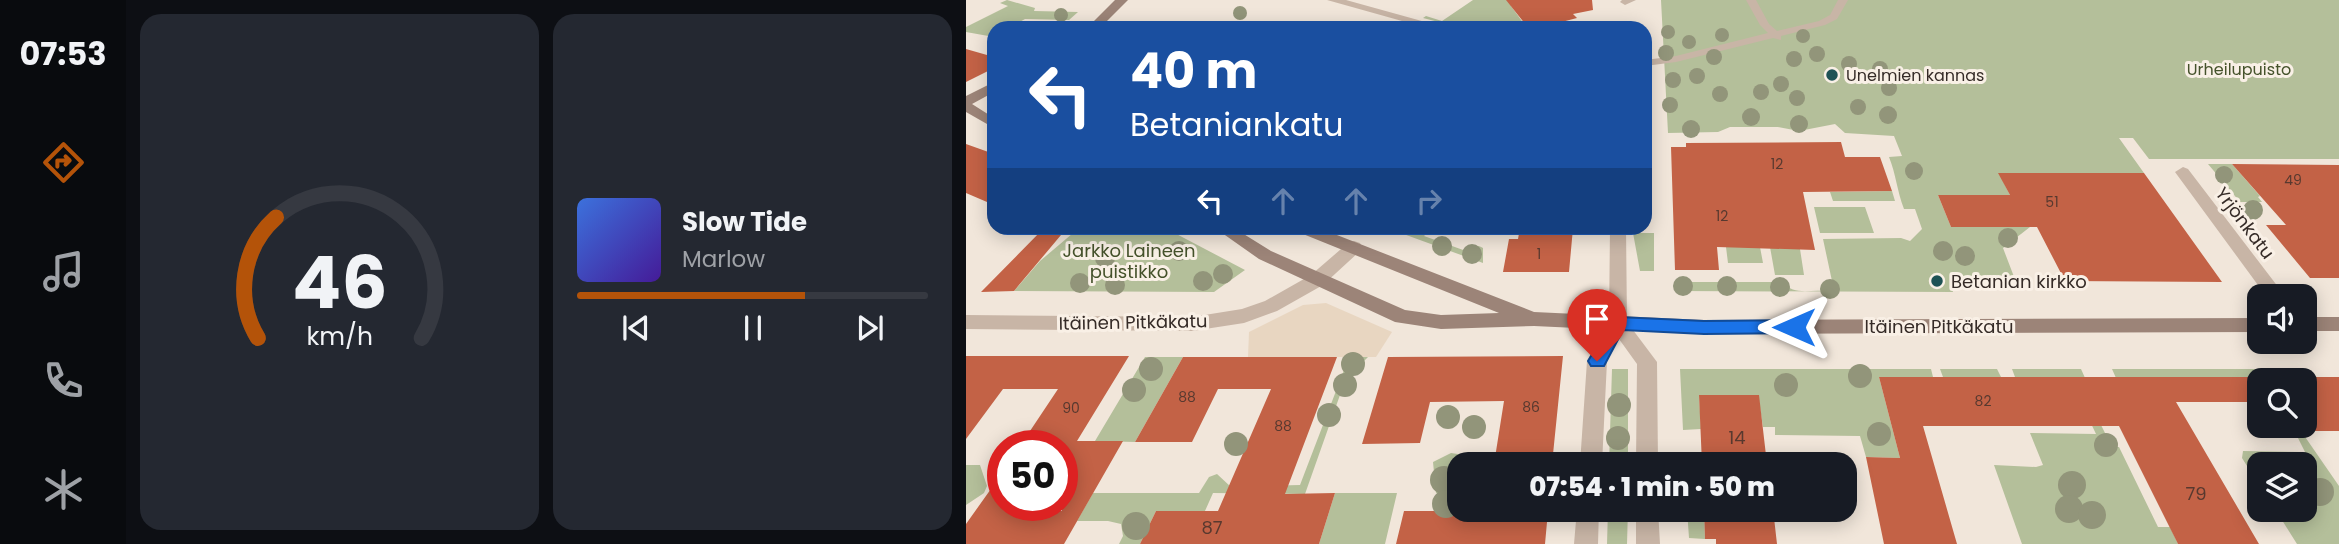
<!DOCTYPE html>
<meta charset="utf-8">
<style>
body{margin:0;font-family:Poppins,sans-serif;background:#242831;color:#f1f3f6;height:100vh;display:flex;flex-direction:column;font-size:26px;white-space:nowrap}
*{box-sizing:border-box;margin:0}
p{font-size:23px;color:#9ea1a6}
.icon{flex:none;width:38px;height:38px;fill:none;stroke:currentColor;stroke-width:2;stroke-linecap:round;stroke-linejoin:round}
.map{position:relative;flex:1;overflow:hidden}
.panel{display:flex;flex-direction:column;gap:14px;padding:14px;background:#0d0f14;width:840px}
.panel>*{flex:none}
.banner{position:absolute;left:21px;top:21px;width:665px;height:214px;border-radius:21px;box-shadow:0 4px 18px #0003;background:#1a4fa0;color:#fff;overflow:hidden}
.tools{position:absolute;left:1281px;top:284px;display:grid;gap:14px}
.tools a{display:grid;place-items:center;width:70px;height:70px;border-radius:14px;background:#171b24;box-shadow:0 4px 18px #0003;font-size:35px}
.speed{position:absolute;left:21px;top:430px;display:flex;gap:14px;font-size:35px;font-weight:700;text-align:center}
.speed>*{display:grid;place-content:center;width:91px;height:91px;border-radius:50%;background:#171b24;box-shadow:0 4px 18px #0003;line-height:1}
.speed .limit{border:10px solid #d22;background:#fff;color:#111}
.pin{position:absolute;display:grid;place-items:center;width:60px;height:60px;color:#fff;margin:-72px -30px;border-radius:50% 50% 50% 0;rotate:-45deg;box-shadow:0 0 7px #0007}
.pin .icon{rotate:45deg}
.me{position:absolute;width:77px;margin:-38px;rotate:270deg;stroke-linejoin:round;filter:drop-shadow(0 0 5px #0008)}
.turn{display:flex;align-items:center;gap:24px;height:147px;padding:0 28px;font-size:32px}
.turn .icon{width:91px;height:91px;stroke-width:2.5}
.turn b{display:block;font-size:49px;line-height:60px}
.lanes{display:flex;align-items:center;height:66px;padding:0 28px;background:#0003;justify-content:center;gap:35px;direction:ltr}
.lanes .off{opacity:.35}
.panel .card{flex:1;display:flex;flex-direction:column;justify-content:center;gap:10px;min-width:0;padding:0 24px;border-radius:21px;background:#242831}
.panel .dial{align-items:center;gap:0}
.dial svg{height:182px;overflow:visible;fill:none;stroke:#363941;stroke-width:7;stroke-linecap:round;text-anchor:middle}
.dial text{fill:#f1f3f6;stroke:none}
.song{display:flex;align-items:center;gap:21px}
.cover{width:84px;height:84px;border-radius:10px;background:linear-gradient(135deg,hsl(220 70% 55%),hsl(260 70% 35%))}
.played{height:7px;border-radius:4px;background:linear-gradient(90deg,#b45309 65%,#363941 65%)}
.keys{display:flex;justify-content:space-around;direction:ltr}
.panel .tiles{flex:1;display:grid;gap:14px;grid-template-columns:repeat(2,1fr)}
.trip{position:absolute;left:481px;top:452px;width:410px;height:70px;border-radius:21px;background:#171b24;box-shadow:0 4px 18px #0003;font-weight:800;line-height:70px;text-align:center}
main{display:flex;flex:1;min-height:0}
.dock{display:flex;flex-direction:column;width:126px;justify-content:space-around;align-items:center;background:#090b0e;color:#9ea1a6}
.dock .icon{width:49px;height:49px}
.dock .current{color:#b45309}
.dock b{font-size:32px;color:#f1f3f6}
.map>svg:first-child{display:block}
.green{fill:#b4bf9a}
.plaza{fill:#e8d6c1}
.building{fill:#c36246}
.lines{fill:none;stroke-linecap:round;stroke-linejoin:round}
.lane{fill:#c8b5a6;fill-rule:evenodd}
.street{fill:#c8b5a6;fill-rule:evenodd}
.secondary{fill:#9c8478;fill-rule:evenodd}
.tree{fill:#92957a}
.route{fill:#1a73e8;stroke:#114b97;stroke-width:2}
.poi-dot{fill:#1e5255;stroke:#f9f0e6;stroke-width:2.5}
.labels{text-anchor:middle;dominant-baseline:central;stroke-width:6;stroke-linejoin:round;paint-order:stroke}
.number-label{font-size:14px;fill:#58392f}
.far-park-label{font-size:16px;fill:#45522b;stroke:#f9f0e6}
.far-poi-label{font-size:16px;fill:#352b27;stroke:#f9f0e6;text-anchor:start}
.street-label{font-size:18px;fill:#352b27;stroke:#f9f0e6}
.park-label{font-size:18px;fill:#45522b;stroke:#f9f0e6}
.poi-label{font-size:18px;fill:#352b27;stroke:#f9f0e6;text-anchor:start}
.near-number-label{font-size:18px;fill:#58392f}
</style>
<main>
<nav class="dock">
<b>07:53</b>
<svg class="icon current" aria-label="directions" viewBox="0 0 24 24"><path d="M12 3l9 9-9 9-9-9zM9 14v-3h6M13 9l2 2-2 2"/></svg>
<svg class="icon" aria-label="music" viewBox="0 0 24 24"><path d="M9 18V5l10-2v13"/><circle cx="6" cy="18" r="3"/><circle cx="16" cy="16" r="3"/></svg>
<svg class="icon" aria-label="phone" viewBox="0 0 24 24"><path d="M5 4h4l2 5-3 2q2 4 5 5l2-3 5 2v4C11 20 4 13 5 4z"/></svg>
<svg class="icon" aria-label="climate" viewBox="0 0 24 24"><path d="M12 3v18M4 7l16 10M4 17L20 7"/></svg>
</nav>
<section class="panel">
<div class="tiles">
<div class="card dial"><svg viewBox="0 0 100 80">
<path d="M14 69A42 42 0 1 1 86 69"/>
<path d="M14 69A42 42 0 0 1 22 16" stroke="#b45309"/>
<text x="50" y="56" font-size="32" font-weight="700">46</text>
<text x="50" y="72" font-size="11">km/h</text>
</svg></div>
<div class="card">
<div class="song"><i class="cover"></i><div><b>Slow Tide</b><p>Marlow</p></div></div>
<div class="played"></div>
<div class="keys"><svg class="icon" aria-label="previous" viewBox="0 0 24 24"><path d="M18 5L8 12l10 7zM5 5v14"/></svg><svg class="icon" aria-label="pause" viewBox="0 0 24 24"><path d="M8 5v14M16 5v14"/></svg><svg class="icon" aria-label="next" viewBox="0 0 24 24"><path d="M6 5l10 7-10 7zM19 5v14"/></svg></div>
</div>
</div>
</section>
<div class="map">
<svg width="1373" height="544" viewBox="0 0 1373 544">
<rect width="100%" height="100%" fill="#f1e6da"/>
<!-- green -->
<path class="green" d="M41,0l28,8 -1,3 44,1 -9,8 -44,-1 -16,9h-15v9l-28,-5v-5l42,-21 -8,-3z
M507,0h58l-20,6 16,22 11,-3 2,3h-78l-39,-10 3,-2 16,5z
M695,0h678v159h-190l-16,-21h-14l25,35h-145l11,22h-72l13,32h79l-27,21 13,34h-66l3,10 -277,-1 -1,-9h108c9,13 25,8 39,9l10,-10 -9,-42 78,-1 9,3 12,-12 -7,-20h-11c-7,-18 -8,-35 -15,-52l13,-1 -8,-20 -49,-3 -10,-9 -36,7 -21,-4h-48l-12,5 -50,1z
M1242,164h24l28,32 -2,1 4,5h-22z
M926,191l3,10h-62l-3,-9z
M848,207h51l9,26h-54z
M113,228h86l80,42 -31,22 -200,-1 26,-30z
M421,228l19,3 4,-3h23l-9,8 42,15c6,-4 9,-8 17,-3v15z
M667,233h21v38h-14z
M760,247h34l3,16h-35z
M804,247l30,2 4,26h-29z
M179,357h38l-48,85 -40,-1z
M383,357h19l-11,11 -13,27h-4l-35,99 -92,-1 -8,18h-49l-16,33h-21l4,-8 -2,-12 -13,-3h-31l16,-28h106l10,-16 8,-3 14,13 69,-2z
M646,369h16v95h-19z
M714,369h251l2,8h-54l21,81 -34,-1 -6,-21 -85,-1v-8h-12l-5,-32h-59l2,34 -18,1z
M974,369h57l4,8h-58z
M1046,369h69l13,29 -6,1 24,48h7l39,80h12l8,17h-156l-28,-79 42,2 7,-2 -13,-32 66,1 -27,-57h-54z
M1146,369h182l7,8 -185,1z
M1335,431l38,55v58h-42l-22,-35h30v-45h-21l-4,-6h-27l6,10v17l-17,-27 1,-7 62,1 -10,-20z
M485,453l20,3 6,8h-17l-1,30 -23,-1 -3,-31z
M0,465h14l7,21 -3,7 -18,12z
M369,493h62l-12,51h-66z
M642,509h20l-1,35h-20z
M721,509h17l1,30 -16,-1z"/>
<!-- plaza -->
<path class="plaza" d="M360,303l66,29 -16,25h-128l1,-25 54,-27z"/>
<!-- building -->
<path class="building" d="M540,0h86l1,10 -20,4 4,4 -27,7 -4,-4 -20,4z
M0,49l28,8v11l-28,14z
M875,142l4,15h35l12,34 -89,1 12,58 -98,-3 2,23h-44l-4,-123h15v-4z
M0,144l28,10v51l-28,-12z
M1266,164l107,1v113h-29l-44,-53h20z
M1032,173h146l78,109 -157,-1 -28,-54h-86l-13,-32h72z
M78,228h9l8,7 -47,56 -33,1z
M554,228h53l-4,44h-66l6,-33h9z
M0,356h163l-52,85h46l-59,103h-98v-20l37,-52v38l59,1v-65h-42l38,-57h-55l-37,50z
M597,356l-11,108h-58l10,-63 -74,1 -10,41 -58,1 26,-87z
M217,357h154l-52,137 50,-1 -16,51h-179l16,-33h62l53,-122h-53l-26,53h-57z
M913,377h380v25h-83l83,142h-81l-59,-118h-196l34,118h-73l-18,-87 34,1z
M1339,377h34v54h-34z
M733,395h60l8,69h-65z
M738,509h69l4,35h-61v-5h-11z
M438,511h144l-3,33h-149z"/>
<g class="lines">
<!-- lane -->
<path class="lane" d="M656,0h14l-11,5 -5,-3z
M780,0h10l13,24 8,7 42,-10 11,-6 8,-15h10l-11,19 -12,6 -44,11v4l-8,-2 -97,24 -31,4v-6l31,-4 92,-23 -8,-8z"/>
<!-- street -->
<path class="street" d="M361,0h19l101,28h-20z
M1217,167l5,2 97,127h-19l-91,-124z
M644,228h16l1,94 30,40 1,102h-22l1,-100 -18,-25 -12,22 -5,103h-22l7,-103 22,-38z
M388,241l6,2 2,4 -2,4 -37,34 -46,26 -33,12 -52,8 -226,-2v-14l226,2 50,-8 23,-8 46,-26 37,-32z
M611,509h22l-1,35h-24z
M670,509h22l2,35h-24z"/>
<!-- secondary -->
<path class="secondary" d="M149,0h13l-28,28h-13z
M28,82v10l-22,12 22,14v10l-28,-16v-16z
M249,228h19l37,23 134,59 36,5 58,-2 -201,-81 -2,-4h23l215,84 170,8 555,-2v14l-555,2 -170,-8 -93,3 -46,-7 -136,-63z
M1339,317h34v14h-34z"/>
</g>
<!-- trees -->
<g class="tree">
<circle cx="274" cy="13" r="7"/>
<circle cx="95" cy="15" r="7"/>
<circle cx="702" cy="32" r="7"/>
<circle cx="756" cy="35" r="7"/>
<circle cx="837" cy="36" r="7"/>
<circle cx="723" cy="42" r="7"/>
<circle cx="700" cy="53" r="8"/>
<circle cx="851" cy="54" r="8"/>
<circle cx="748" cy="57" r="8"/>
<circle cx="828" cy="59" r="8"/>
<circle cx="883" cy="64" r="8"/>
<circle cx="914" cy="69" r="8"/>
<circle cx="731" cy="76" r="8"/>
<circle cx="707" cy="80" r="8"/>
<circle cx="815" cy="84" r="8"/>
<circle cx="923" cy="88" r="8"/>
<circle cx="795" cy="92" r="8"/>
<circle cx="754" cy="94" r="8"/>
<circle cx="831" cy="98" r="8"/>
<circle cx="704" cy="105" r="8"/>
<circle cx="892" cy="107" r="8"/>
<circle cx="922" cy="115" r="9"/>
<circle cx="785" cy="117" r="9"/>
<circle cx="833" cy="124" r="9"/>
<circle cx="725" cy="129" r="9"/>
<circle cx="948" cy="171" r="9"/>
<circle cx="1258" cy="175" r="9"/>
<circle cx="1287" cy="210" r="10"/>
<circle cx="1042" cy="238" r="10"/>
<circle cx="476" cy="246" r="10"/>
<circle cx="213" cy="251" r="10"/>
<circle cx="977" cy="251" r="10"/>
<circle cx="506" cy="254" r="10"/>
<circle cx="999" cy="256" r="10"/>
<circle cx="139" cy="258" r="10"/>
<circle cx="257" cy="274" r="10"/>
<circle cx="237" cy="281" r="10"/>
<circle cx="114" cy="283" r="10"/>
<circle cx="149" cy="285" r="10"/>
<circle cx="717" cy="286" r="10"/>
<circle cx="761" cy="286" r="10"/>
<circle cx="814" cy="287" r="10"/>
<circle cx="864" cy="289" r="10"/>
<circle cx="387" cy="364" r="12"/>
<circle cx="185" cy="369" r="12"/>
<circle cx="894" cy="376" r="12"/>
<circle cx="379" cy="385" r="12"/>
<circle cx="820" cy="385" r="12"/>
<circle cx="168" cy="390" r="12"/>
<circle cx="653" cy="405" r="12"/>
<circle cx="363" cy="415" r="12"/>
<circle cx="482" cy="417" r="12"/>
<circle cx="508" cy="427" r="12"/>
<circle cx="913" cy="434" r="12"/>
<circle cx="652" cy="438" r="12"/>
<circle cx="270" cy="444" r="12"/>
<circle cx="1140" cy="445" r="12"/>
<circle cx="478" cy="480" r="14"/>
<circle cx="1106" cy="485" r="14"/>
<circle cx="1354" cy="492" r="14"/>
<circle cx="480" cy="504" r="14"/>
<circle cx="1103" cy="509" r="14"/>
<circle cx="1126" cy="515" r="14"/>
<circle cx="170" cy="526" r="14"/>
</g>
<!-- route -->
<path class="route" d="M652,317l86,4 90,-1 6,2 3,5 -3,5 -6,1 -90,1 -81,-4 -19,36h-13l-3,-5 3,-5 21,-37z"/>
<!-- markers -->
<g class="poi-dot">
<circle cx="866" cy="75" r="7"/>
<circle cx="971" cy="281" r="7"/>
</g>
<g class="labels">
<!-- number labels -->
<g class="number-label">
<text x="811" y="164">12</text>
<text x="1327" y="180">49</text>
<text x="1086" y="202">51</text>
<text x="756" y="216">12</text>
<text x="573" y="254">1</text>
<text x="221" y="397">88</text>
<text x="1017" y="401">82</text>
<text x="565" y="407">86</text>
<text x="105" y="408">90</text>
<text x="317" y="426">88</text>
</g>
<!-- far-park labels -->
<g class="far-park-label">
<text x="1273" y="69">Urheilupuisto</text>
</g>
<!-- far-poi labels -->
<g class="far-poi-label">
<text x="880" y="75">Unelmien kannas</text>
</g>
<!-- street labels -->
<g class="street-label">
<text transform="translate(1279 223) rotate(53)">Yrjönkatu</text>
<text transform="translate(167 322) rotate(-1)">Itäinen Pitkäkatu</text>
<text x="973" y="326">Itäinen Pitkäkatu</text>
</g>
<!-- park labels -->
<g class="park-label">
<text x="163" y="250">Jarkko Laineen<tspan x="163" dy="21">puistikko</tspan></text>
</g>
<!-- poi labels -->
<g class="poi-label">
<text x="985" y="281">Betanian kirkko</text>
</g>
<!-- near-number labels -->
<g class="near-number-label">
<text x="771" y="437">14</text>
<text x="1230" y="493">79</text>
<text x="246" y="527">87</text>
</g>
</g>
</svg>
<div class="tools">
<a><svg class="icon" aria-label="sound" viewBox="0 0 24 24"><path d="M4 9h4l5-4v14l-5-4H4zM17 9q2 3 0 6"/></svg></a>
<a><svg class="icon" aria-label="search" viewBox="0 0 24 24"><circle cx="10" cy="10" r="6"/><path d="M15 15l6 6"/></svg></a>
<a><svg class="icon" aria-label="layers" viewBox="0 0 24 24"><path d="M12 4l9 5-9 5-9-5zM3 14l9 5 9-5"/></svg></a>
</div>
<div class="speed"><div class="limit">50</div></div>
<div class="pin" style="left:631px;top:361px;background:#d93025"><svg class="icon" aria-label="arrive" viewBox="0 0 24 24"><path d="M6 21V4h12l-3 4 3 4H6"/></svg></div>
<svg class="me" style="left:828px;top:327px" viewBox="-20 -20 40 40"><path d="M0-17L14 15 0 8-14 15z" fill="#1a73e8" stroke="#fff" stroke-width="4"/></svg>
<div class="trip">07:54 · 1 min · 50 m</div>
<div class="banner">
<div class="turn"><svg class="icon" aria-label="left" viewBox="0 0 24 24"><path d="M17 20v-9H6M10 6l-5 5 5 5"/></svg><div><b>40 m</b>Betaniankatu</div></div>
<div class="lanes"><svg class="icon" aria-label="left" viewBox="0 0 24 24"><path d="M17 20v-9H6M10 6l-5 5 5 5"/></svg><svg class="icon off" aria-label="ahead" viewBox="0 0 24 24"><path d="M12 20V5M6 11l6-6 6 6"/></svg><svg class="icon off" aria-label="ahead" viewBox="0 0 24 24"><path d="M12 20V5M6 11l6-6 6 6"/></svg><svg class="icon off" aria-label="right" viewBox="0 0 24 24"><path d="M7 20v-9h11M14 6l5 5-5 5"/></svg></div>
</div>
</div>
</main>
